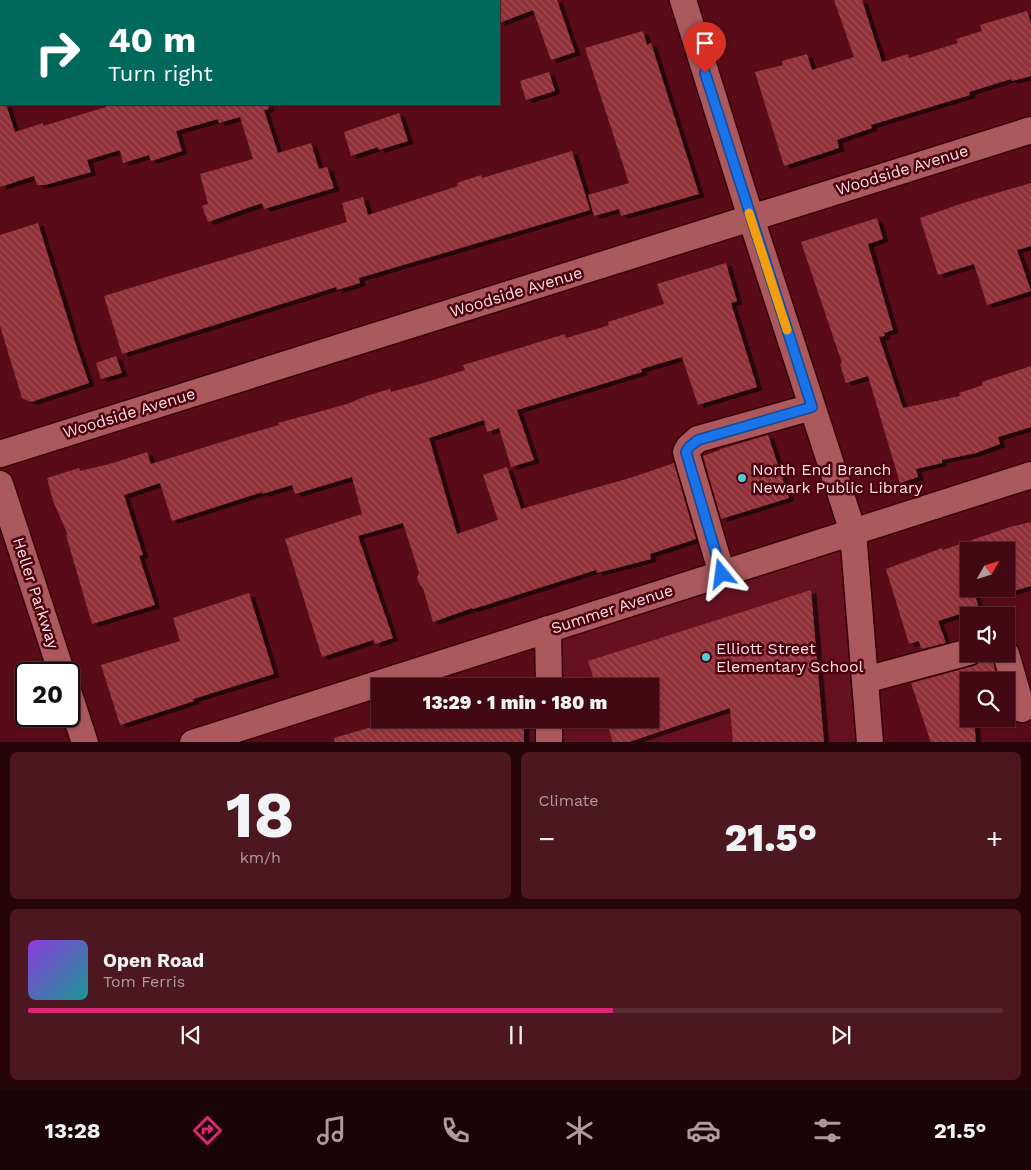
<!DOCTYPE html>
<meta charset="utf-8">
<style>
body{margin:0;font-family:"Work Sans",sans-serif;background:#4d1720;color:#f1f3f6;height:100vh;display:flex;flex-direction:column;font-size:19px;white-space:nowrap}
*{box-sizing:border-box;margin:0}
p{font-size:16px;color:#af9a9f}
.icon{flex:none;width:28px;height:28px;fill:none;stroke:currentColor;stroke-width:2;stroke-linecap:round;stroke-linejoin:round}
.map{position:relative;height:742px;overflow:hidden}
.sheet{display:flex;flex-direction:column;gap:10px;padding:10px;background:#25050a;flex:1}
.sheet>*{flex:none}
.guide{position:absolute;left:0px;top:0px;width:500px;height:105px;box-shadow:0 1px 4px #0004,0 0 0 1px #5b2a32;background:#00695c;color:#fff;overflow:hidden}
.needle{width:32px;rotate:51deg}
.buttons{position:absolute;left:960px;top:542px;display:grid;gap:10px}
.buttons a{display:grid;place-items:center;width:55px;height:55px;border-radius:0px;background:#430912;box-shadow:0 1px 4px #0004,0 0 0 1px #5b2a32;font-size:25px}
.speed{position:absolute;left:15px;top:662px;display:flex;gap:10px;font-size:25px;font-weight:700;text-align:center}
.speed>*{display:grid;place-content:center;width:65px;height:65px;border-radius:50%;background:#430912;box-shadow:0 1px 4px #0004,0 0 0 1px #5b2a32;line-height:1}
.speed .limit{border:2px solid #111;border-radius:8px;background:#fff;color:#111}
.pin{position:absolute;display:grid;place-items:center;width:42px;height:42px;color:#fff;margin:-51px -21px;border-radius:50% 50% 50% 0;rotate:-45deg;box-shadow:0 0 5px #0007}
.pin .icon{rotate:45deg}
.me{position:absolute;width:55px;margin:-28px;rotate:344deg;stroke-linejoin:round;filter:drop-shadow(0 0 4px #0008)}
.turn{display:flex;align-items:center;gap:18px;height:105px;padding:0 25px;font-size:22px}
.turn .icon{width:65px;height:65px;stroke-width:2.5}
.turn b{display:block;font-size:35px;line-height:42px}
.big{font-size:38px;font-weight:800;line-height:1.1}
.sheet .widget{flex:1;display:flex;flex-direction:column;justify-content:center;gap:8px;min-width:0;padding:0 18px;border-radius:8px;background:#4d1720}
.sheet .dial{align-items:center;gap:0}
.dial b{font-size:65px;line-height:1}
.song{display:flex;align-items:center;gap:15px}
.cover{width:60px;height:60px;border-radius:8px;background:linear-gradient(135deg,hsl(270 70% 55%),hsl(180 70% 35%))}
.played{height:5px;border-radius:2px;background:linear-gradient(90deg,#db2777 60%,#5b2a32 60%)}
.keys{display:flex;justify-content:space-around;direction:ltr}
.heat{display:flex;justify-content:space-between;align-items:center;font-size:28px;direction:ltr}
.sheet .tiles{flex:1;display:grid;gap:10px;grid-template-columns:1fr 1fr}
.widget:last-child{grid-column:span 2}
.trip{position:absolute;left:371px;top:678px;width:288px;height:50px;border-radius:0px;background:#430912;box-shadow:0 1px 4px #0004,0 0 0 1px #5b2a32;font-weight:800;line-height:50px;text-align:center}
.tabs{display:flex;height:80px;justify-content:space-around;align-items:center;background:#1b0407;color:#af9a9f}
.tabs .icon{width:35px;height:35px}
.tabs .on{color:#db2777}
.tabs b{font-size:22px;color:#f1f3f6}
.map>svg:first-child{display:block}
.built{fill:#671120}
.building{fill:url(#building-back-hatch);filter:url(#shadow)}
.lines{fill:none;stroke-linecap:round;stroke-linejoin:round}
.minor-casing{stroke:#350006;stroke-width:29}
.major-casing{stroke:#350006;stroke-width:30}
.minor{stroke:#ac595d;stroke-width:26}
.major{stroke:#458286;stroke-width:28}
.route-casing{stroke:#114b97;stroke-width:12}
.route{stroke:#1a73e8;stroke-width:9}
.slow{stroke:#f59e0b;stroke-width:9}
.poi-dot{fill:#51ccd1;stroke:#4d000f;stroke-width:2}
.labels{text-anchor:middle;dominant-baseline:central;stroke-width:5;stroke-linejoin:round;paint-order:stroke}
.street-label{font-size:16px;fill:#fde0e0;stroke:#4d000f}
.poi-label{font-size:16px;fill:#fde0e0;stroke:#4d000f;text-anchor:start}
</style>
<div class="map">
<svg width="1031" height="743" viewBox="0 0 1031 743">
<defs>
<pattern id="building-back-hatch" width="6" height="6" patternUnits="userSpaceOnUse" patternTransform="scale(1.25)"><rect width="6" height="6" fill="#903039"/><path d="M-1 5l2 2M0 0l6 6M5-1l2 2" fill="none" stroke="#a04e55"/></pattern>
<filter id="shadow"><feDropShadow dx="5.5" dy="3" stdDeviation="0" flood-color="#0009"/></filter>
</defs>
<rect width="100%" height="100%" fill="#590c18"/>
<!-- built -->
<path class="built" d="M847,534l17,208h-309v-23h95v-33h-95l-1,-59z"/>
<!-- building -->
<path class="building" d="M499,0h58l18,52 -24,8 -18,-50 -34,13z
M834,0h28l20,62 26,-8 1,4 49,-15 -2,-4 26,-8 -2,-6 47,-14 4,12v53l-19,5 -1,-2 -42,13 1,3 -99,30 1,3 -35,12 2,8 -55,18 -29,-94 28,-7 -1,-4 25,-7 5,16 42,-13z
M643,31l4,14 4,-2 48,151 -78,22 -2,-7 -25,7 -6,-21 41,-12 -44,-135z
M549,72l6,19 -29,9 -6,-19z
M0,96h1v8h5l9,28 28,-9v3l63,-19 -1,-3h163l1,5 -5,1 14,43 33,-10 8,26 8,-2 7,21 -70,21 -2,-6 -54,19 -6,-16 6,-2 -8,-30 53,-15 -13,-42 -21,6 -1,-4 -42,12 6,20 -31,10 -2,-6 -26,8 -3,-13 -33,10 4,12 -46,13h-8l-3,-9 -34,11z
M399,113l9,28 -29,9 -1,-3 -27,9 -7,-24z
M572,151l18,59 -231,68 1,5 -23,7 -1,-3 -214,67 -18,-58 243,-74 -5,-19 21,-6 5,18 90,-29 -1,-3 24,-8 1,3z
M1031,183v63l-14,4 14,41 -44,14 -13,-41 -36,11 -18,-57 43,-15z
M877,218l6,21 -15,5 25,86 -9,3 1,3 -6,1 24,71 57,-12 -1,-3 24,-8 -1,-3 49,-16v61l-33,10 2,7 -24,9 -34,7v3l-26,6 2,8 -18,6 -32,-107 -22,7 -6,-19 2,-1 -41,-121z
M38,223l38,122 13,38 -58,19 -9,-4 -22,-72v-91z
M726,263l11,38 -6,2 26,84 -59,18 -16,-48 -41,12 1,3 -125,38 17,50 -23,7 -12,-39 -12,4 -3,-12 -55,18 28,96 41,-14 -15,-45 24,-8 14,42 112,-32 41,-14 22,76 -46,15 1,5 -54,14 -1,-3 -123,39 -1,-1 -39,14 -10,-34 -3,-3 -3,-7 2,-5 -16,-50 -45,13 35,102 -18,6 -2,-4 -51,17 -37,-118 77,-25 -10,-37 -57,17 -3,-9 -30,9v-2l-90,29 -12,-38 -36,12 19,60 -4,1 16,49 -63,19 -26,-89h2l-15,-34 -6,-23 32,-10 1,3 33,-8 34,-11 4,12 93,-29 35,-10 -1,-2 69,-19 19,-8 24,-7 1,3 29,-8 45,-14 -2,-5 47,-14 55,-17 1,4 34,-10 9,-3 -1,-3 56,-18 -7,-20z
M116,356l6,17 -21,6 -5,-16z
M768,435l21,63 -68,21 -18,-63 17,-6v-1z
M1031,522v64l-25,7v-42h-37v38h4l6,19 -41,13 8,22 -25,6 -2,-8 -10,3 -23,-75 56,-21 1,2 67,-23z
M811,590l13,153h-91l-3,-35 -104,35h-13l-7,-24h44v-33h-54l-8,-25z
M249,593l25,81 -81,25 1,2 -74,24 -19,-60 79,-24 -7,-23z
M991,654l7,27h-29v38h5l2,24h-45l-20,-60 62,-17 6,-3 4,-6z
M525,677l-1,9h-28z
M392,719h132v24h-189l-1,-5 48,-14 -1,-2z"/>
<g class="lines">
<!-- minor casing -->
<g class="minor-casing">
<path id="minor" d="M683,0l68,218 102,314 17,211
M0,454l1031,-324
M0,484l62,190
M722,574l-36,-122 3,-5 9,-8 114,-32
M548,629l1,57
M1006,654l16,55
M865,680l104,-28
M69,694l16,49
M549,719v24
M193,743l838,-268"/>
</g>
<!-- major casing -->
<g class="major-casing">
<path id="major" d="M210,1l4,-1
M0,66h1"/>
</g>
<!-- minor -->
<use href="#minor" class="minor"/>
<!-- major -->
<use href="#major" class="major"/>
</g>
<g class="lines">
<!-- route casing -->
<g class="route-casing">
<path id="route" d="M705,73l107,334 -114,33 -9,7 -3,5 36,122"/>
</g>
<!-- route -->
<use href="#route" class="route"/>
<!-- slow -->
<path class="slow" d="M749,213l38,117"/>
</g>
<!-- markers -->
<g class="poi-dot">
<circle cx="742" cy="478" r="5"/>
<circle cx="706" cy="657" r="5"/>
</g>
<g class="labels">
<!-- street labels -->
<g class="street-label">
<text transform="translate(902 170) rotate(-17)">Woodside Avenue</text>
<text transform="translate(516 292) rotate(-17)">Woodside Avenue</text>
<text transform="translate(129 413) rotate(-17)">Woodside Avenue</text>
<text transform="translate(36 593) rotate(72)">Heller Parkway</text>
<text transform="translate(612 609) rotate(-18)">Summer Avenue</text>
</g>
<!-- poi labels -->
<g class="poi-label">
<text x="752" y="469">North End Branch<tspan x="752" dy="18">Newark Public Library</tspan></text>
<text x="716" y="648">Elliott Street<tspan x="716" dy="18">Elementary School</tspan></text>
</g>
</g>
</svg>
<div class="buttons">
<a><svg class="needle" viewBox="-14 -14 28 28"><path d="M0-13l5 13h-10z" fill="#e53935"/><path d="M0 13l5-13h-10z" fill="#af9a9f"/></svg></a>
<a><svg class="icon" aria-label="sound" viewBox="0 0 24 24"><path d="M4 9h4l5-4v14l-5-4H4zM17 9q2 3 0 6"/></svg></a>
<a><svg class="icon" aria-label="search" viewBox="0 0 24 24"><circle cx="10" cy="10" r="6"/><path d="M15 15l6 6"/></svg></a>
</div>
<div class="speed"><div class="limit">20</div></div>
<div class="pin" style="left:705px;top:73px;background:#d93025"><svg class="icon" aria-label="arrive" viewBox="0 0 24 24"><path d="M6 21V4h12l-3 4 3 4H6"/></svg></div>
<svg class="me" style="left:722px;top:574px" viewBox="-20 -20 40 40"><path d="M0-17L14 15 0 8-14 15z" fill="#1a73e8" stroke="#fff" stroke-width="4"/></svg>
<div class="trip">13:29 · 1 min · 180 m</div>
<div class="guide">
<div class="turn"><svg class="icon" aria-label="right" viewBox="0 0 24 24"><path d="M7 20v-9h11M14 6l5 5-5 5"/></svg><div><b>40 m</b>Turn right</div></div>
</div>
</div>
<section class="sheet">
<div class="tiles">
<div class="widget dial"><b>18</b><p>km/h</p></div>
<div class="widget"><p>Climate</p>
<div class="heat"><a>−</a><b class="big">21.5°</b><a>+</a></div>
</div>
<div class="widget">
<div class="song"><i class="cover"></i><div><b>Open Road</b><p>Tom Ferris</p></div></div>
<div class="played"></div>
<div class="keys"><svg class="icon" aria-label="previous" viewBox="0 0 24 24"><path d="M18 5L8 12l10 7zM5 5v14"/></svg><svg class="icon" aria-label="pause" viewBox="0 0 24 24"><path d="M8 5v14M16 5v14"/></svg><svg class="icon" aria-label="next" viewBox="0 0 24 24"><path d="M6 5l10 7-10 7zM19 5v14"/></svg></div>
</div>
</div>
</section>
<nav class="tabs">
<b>13:28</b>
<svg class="icon on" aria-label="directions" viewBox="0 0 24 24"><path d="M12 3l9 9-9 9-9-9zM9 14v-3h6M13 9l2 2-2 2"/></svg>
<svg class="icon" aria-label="music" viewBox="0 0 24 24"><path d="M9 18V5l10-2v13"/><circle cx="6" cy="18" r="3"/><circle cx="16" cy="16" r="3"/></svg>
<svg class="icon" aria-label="phone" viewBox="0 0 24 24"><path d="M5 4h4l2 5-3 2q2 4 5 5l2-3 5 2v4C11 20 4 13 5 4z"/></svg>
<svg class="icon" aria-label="climate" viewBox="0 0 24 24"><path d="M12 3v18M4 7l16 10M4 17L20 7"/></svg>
<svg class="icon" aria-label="car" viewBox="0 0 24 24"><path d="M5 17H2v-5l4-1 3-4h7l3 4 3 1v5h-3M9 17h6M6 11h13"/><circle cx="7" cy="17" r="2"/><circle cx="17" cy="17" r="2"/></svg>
<svg class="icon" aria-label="filters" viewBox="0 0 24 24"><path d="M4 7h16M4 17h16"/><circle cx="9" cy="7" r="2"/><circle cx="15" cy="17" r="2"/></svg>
<b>21.5°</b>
</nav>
